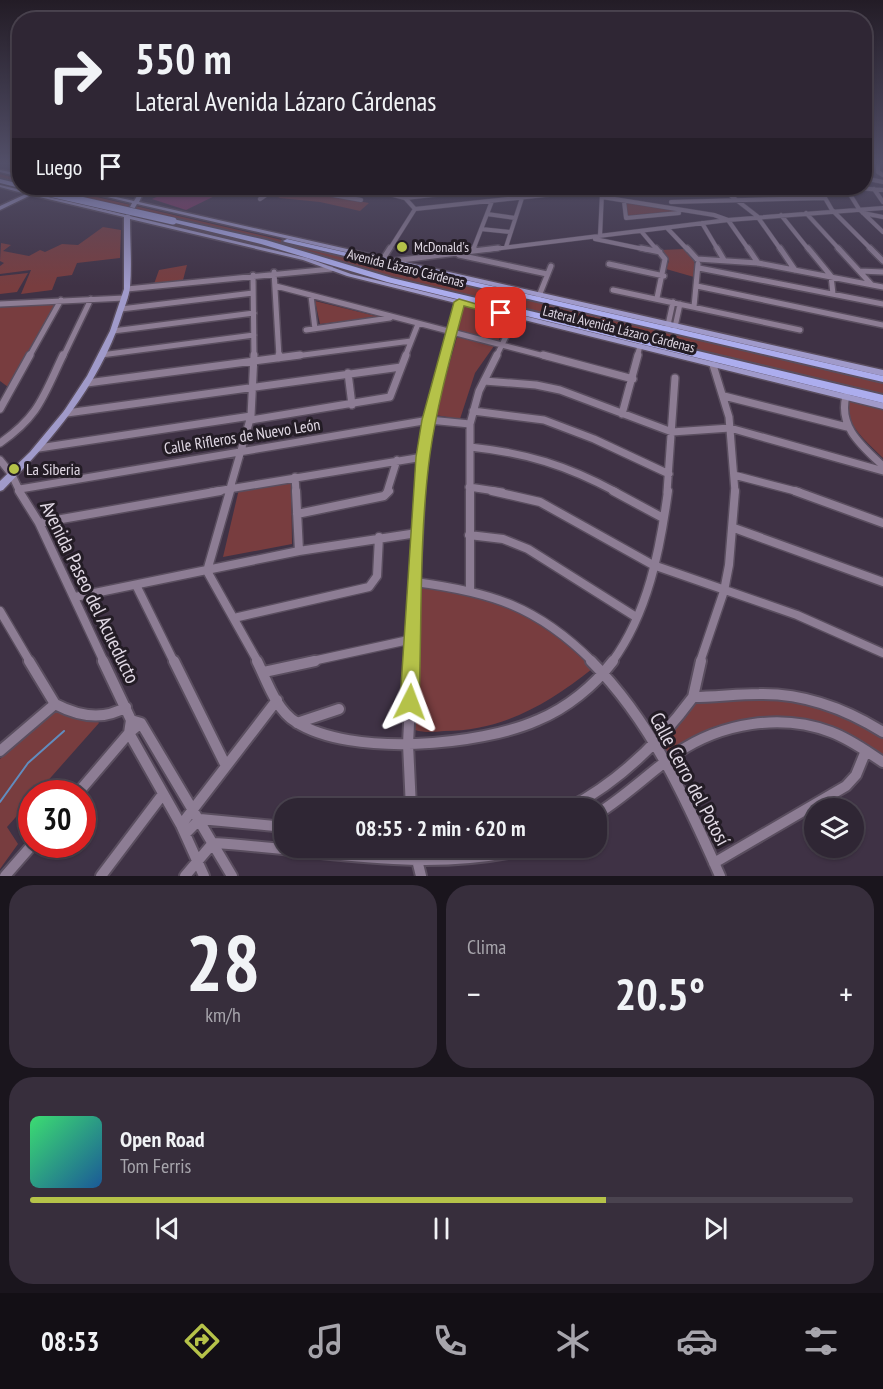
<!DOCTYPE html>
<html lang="es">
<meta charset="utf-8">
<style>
body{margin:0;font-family:"PT Sans Narrow",sans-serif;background:#372e3c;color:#f1f3f6;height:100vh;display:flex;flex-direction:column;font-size:22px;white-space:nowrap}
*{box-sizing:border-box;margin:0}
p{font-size:20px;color:#a7a5ac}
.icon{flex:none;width:33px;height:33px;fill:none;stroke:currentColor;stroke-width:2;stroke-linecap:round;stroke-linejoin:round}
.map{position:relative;height:876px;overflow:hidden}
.details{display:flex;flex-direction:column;gap:9px;padding:9px;background:#1a151d;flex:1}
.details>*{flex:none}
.top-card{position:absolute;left:12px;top:12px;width:860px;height:183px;border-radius:24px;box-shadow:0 2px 4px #0004,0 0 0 2px #4a434f;background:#2f2634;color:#f1f3f6;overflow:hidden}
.buttons{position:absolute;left:804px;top:798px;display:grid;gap:12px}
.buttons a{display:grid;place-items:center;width:60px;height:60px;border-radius:50%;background:#2f2634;box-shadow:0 2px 4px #0004,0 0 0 2px #4a434f;font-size:30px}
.speed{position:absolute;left:18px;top:780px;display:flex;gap:12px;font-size:30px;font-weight:700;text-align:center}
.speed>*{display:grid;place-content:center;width:78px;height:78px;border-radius:50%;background:#2f2634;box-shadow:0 2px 4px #0004,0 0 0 2px #4a434f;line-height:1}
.speed .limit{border:9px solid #d22;background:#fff;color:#111}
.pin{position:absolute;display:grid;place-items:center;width:51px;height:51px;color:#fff;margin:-26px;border-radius:12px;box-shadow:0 3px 9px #0006}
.me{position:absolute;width:66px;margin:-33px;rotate:3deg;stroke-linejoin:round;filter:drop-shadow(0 0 4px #0008)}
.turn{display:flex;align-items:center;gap:21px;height:126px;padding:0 24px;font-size:27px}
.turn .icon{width:78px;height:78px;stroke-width:2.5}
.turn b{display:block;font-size:42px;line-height:51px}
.then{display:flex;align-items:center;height:57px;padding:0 24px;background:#0003;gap:12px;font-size:22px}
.big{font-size:45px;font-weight:800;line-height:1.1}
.details .widget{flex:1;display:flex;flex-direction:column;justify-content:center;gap:9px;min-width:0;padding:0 21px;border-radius:24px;background:#372e3c}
.details .dial{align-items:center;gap:0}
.dial b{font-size:78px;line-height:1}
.song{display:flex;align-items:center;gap:18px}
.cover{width:72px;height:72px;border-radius:9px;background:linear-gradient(135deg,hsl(140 70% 55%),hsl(210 70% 35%))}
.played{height:6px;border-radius:3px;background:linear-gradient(90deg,#b5c249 70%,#4a434f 70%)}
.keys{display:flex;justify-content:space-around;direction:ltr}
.heat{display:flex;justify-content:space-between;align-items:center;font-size:33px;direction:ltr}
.details .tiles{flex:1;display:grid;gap:9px;grid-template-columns:1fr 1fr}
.widget:last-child{grid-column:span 2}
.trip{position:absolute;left:274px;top:798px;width:333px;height:60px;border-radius:24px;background:#2f2634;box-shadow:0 2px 4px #0004,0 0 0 2px #4a434f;font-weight:800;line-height:60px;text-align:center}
.tab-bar{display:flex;height:96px;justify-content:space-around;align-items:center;background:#130f15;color:#a7a5ac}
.tab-bar .icon{width:42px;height:42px}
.tab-bar .selected{color:#b5c249}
.tab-bar b{font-size:27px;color:#f1f3f6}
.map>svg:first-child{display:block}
.green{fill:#783d3f}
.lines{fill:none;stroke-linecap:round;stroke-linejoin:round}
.stream{stroke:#618cbe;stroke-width:2}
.building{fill:#833261}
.minor-far4-casing{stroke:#5a4e5f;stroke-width:5}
.minor-far3-casing{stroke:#5a4e5f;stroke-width:8}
.minor-far2-casing{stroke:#5a4e5f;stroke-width:10}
.minor-far1-casing{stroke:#5a4e5f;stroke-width:11}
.minor-casing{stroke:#5a4e5f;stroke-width:14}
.major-casing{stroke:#5a4e5f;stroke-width:3}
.highway-casing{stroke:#5a4e5f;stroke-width:4}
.minor-far4{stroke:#8d7d94;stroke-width:4}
.minor-far3{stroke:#8d7d94;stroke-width:5}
.minor-far2{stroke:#8d7d94;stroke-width:7}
.minor-far1{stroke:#8d7d94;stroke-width:8}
.minor{stroke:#8d7d94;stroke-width:10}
.major{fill:#a09aca;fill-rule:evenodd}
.highway{fill:#acadee;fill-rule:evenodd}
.highway-bridge-casing{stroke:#5a4e5f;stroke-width:8;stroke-linecap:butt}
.highway-bridge{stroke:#acadee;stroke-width:7}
.route{fill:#b5c249;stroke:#767e2f;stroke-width:1.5}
.poi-dot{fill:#b5c249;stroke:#231c25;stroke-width:2}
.labels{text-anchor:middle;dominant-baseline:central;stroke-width:6;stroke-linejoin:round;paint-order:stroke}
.far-poi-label{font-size:14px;fill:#e0d8e4;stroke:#231c25;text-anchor:start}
.far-street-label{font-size:14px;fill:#e0d8e4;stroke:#231c25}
.street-label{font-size:16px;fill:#e0d8e4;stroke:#231c25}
.poi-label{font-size:16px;fill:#e0d8e4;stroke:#231c25;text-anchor:start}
.near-street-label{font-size:20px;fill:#e0d8e4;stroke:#231c25}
</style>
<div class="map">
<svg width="883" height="876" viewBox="0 0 883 876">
<rect width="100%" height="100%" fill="#3f3245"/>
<!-- green -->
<path class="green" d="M0,174l19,5 1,9h38l825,192v17l-883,-212z
M278,188h7l84,15 -9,8 -40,-9 -40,-4 -10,-5z
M627,202l54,10 -54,6z
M103,227l18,3 -1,28 -43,5 -5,12 -15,2 -5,13 -31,4 10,-24 -31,4v-8l4,-3 -4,-2 1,-18 10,2 -8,6 26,5 11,-6 5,2 17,-8 16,1z
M684,249l10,11v17l-28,-8 3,-8 -8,-11z
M187,265l-4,15 -29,4 5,-14z
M28,273l-11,19 -17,2v-18z
M315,301l65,16 -60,7z
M55,304l-47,83 -8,-6v-75z
M461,304l48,12 -11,26 -41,-11z
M457,337l37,9 -19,27 -15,46 -25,-4z
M846,399l37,9v50c-15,-15 -40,-35 -37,-59z
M291,480l1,64 -69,13 16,-68z
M422,585h9c57,14 94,20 141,60 8,7 17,13 20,24 -44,35 -90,62 -148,62 -10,1 -19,2 -29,-1l5,-140z
M693,697h70l47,4 73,31v25l-67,-30 -92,1 -58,31 -10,-20z
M57,703l36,12 6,8 -62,70 -5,1 -1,6 -24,27 11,17 -18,25v-110z"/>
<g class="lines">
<!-- stream -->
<path class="stream" d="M0,802l28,-39 36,-32"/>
</g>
<!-- building -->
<path class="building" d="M177,188h54l-45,22 -34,-11z"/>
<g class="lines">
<!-- minor-far4 casing -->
<g class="minor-far4-casing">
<path id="minor-far4" d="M878,164v8l5,3
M864,178l19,4
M294,188l67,12
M366,188l39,10 10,11 -26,41
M432,188l18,3
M527,188l28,3
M721,188l36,28 24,34
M789,188l61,6
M846,188l13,21 24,23
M857,188l26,2
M874,189l9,13
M821,191l11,19 40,40
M242,192l7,-4
M729,194h63
M398,195l5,-7
M602,197l112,18 14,5 21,30
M405,198l92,-10
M260,199l16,-11
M624,201l2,17 53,-5
M671,202l153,-4
M415,209l167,-18 140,-3
M806,213l34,37
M863,213l20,4
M487,214l28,4
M781,215l28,35
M702,223l16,27
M667,228l21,22
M481,229l30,3
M641,231l16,19
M600,236l2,-43
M595,239l53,11
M506,247l16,-49
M473,250l19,-49
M485,250l243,-30 155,-12"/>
</g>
<!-- minor-far3 casing -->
<g class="minor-far3-casing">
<path id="minor-far3" d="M641,248l19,4
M656,248l9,11 -8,39
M687,248l10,11
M717,248l7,12
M748,248l10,15
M780,248l15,22
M808,248l23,28 2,18
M838,248l33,36
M870,248l13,13
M473,251l1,-3
M459,255l88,19
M383,259l7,-11
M697,259l61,4 125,24
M393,261l105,-13
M609,264l55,12
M699,268l184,36
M860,271l23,1
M274,272l5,85
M253,275l1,82
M276,286l272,71
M697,286l186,39
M127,289l204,-20
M613,290l187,40
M311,296l4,33
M539,296l12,-30
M0,304l125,-6
M694,307l4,-43
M121,309l132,-16
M668,325l5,-23
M675,327l5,-23
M306,330l84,-12
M113,331l141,-18
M101,355l153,-20
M29,357l32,-57
M63,357l28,-58
M288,357l123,-16
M405,357l13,-33
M445,357l14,-55
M496,357l20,-41
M637,357l3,-11"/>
</g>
<!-- minor-far2 casing -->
<g class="minor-far2-casing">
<path id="minor-far2" d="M279,355v3
M543,355l90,24
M713,365l16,52 6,75
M348,373l4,32
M484,381l52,4 24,5 112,42 58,-4 153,43
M87,383l213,-28
M724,396l123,31
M846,396c-8,31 16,50 37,70
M0,409l30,-54
M473,411l71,9 50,19 75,35
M67,413l334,-46
M622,414l16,-59
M251,420l139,-23 16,-42
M0,443c39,-27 43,-46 63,-88
M470,447c56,6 96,18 146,45
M39,448l212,-32
M0,460l12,15 8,17
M734,475l65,17
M295,477l1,15
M469,487l33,5
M20,489l409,-69 41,4
M211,492l212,-35
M229,492l22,-76 3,-61
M387,492l10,-32
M421,492l8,-72 16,-65
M470,492v-68l9,-33 18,-36
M667,492l8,-114"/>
</g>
<!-- minor-far1 casing -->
<g class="minor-far1-casing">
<path id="minor-far1" d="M19,491l20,32 65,139
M230,491l-23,80 51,91
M296,491l3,60
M470,491v98
M492,491l48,11 113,63 144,50 86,38
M613,491l50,27
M795,491l88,32
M297,514l87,-18 5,-5
M39,523l181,-32
M734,528l149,54
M469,535l34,4 25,10 108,68
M415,582c76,10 122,24 178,80
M136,585l38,77
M75,597l224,-46 118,-18
M0,611l30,51
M234,618l135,-31 8,-11 2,-39
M308,662l105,-23
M412,662l9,-171
M612,662c36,-49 48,-112 56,-171
M700,662l24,-71 5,-26 6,-74"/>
</g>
<!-- minor casing -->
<g class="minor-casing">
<path id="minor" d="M29,661l26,43
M103,661l28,59 -2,13 52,92 23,51
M174,661l52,105
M257,661c10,20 19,49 39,61 55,35 184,24 242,-2 29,-12 56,-34 75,-59
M591,661c60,60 95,138 129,215
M264,672l51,-11
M693,697l8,-36
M131,720l10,3 91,153
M297,723l42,-14
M0,751l55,-47c23,12 48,17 71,3
M77,794l52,-61 12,-10
M411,808l-3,-64 4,-83
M569,808c51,-27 90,-65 124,-111 22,0 44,-3 66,-3 44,-1 87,15 124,38
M597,814c29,-18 53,-42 80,-61 44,-30 104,-40 154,-21 19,7 35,19 52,30
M181,825l96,-125
M185,834l15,-15 85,8
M414,848l7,28
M714,863l132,-77 10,-11 9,-22
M5,876l28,-32
M101,876l62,-82
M185,876l28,-33c105,6 213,32 317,5"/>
</g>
<!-- major casing -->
<g class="major-casing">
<path id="major" d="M0,170l20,4v3l-20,-5z
M0,185l30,7 8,-4h5v1l-8,4 14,3v-5l10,-3h5v1l-11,4v4l73,18 6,-12 -62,-15h6l58,13 8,-13h4l-7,14 744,168v6l-746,-172 -7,12 177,42 44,16 532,129v6l-536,-133 -44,-16 -173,-41c0,22 2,46 0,68 -1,10 -6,21 -9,31 -22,67 -69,122 -118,172l-3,1v-10l30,-29 34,-41 23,-35 23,-45 14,-42v-72l-93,-22 -31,15v-4l26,-12 -26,-7z"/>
</g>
<!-- highway casing -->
<g class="highway-casing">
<path id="highway" d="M0,179l20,5v4h1h-1l-20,-5z
M173,219l93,21 126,38 491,117v8l-496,-121 -126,-38 -90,-22 -1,-1z
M287,239l596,137v6l-598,-140 -2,-1z"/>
</g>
<!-- minor-far4 -->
<use href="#minor-far4" class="minor-far4"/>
<!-- minor-far3 -->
<use href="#minor-far3" class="minor-far3"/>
<!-- minor-far2 -->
<use href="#minor-far2" class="minor-far2"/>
<!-- minor-far1 -->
<use href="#minor-far1" class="minor-far1"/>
<!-- minor -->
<use href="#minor" class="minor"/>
<!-- major -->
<use href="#major" class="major"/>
<!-- highway -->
<use href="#highway" class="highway"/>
<!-- highway-bridge casing -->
<g class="highway-bridge-casing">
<path id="highway-bridge" d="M27,188l146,33"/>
</g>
<!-- highway-bridge -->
<use href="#highway-bridge" class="highway-bridge"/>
</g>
<!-- sky -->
<linearGradient id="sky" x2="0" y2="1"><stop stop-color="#231c26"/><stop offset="0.57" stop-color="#524f68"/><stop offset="1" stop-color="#524f68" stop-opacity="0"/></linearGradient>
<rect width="883" height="286" fill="url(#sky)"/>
<!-- route -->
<path class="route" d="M459,299l48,14 -6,3 -37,-10c-13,49 -27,98 -34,148 -11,81 -8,166 -11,248l-3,7 -6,3 -7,-3 -3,-7 16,-245 6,-37 32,-118z"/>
<!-- markers -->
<g class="poi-dot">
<circle cx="402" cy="247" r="6"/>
<circle cx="14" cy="469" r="6"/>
</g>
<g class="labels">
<!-- far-poi labels -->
<g class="far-poi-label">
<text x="414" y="247">McDonald's</text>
</g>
<!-- far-street labels -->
<g class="far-street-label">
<text transform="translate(406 268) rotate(14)">Avenida Lázaro Cárdenas</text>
<text transform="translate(619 329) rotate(14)">Lateral Avenida Lázaro Cárdenas</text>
</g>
<!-- street labels -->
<g class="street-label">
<text transform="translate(242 436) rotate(-9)">Calle Rifleros de Nuevo León</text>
</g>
<!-- poi labels -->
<g class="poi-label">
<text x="26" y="469">La Siberia</text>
</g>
<!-- near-street labels -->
<g class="near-street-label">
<text transform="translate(90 592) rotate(64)">Avenida Paseo del Acueducto</text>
<text transform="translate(690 779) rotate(62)">Calle Cerro del Potosí</text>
</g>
</g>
</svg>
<div class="buttons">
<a><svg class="icon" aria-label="layers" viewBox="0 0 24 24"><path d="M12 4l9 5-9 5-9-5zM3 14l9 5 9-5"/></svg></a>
</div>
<div class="speed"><div class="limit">30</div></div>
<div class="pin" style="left:501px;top:313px;background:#d93025"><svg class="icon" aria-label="arrive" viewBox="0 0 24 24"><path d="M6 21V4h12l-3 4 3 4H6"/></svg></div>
<svg class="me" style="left:410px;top:702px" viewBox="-20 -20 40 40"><path d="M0-17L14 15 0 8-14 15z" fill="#b5c249" stroke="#fff" stroke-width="4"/></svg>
<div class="trip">08:55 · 2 min · 620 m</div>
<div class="top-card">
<div class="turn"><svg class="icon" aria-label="right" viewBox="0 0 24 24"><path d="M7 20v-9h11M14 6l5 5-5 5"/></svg><div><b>550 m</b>Lateral Avenida Lázaro Cárdenas</div></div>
<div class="then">Luego<svg class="icon" aria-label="arrive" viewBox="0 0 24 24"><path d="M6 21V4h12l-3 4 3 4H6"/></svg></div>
</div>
</div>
<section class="details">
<div class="tiles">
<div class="widget dial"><b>28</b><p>km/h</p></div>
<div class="widget"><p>Clima</p>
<div class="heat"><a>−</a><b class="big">20.5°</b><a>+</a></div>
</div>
<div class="widget">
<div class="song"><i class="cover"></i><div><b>Open Road</b><p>Tom Ferris</p></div></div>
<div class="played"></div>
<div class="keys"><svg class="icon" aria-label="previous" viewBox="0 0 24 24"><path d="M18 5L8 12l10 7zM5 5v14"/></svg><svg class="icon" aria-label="pause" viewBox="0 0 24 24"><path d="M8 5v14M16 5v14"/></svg><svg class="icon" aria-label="next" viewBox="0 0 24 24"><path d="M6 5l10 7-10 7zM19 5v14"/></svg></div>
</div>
</div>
</section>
<nav class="tab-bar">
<b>08:53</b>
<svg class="icon selected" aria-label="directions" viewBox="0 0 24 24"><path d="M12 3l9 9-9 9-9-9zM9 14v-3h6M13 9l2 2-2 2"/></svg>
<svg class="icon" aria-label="music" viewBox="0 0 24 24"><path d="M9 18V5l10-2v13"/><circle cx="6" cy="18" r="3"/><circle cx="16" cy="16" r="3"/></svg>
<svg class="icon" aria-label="phone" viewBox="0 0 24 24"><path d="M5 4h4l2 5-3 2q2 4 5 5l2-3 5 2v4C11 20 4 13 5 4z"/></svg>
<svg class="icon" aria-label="climate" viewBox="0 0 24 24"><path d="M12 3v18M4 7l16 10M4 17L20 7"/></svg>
<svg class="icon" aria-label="car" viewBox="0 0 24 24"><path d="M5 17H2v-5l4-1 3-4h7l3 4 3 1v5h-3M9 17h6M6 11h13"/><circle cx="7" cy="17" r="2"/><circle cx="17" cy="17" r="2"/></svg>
<svg class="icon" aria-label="filters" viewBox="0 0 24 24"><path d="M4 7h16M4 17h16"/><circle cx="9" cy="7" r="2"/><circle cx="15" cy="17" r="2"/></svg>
</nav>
